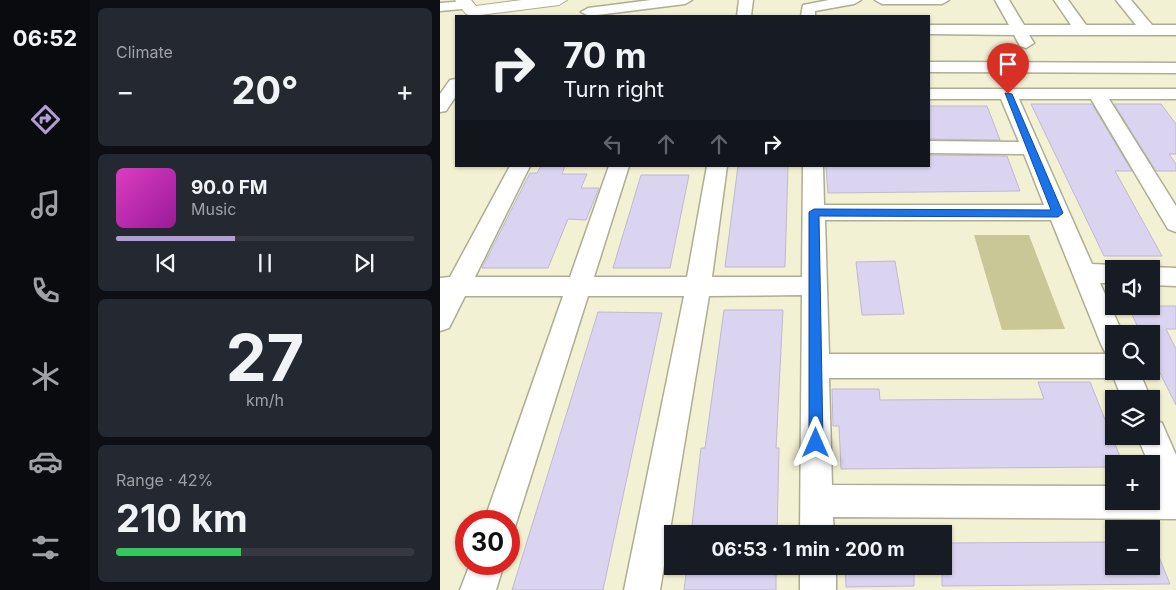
<!DOCTYPE html>
<meta charset="utf-8">
<style>
body{margin:0;font-family:Inter,sans-serif;background:#242831;color:#f1f3f6;height:100vh;display:flex;flex-direction:column;font-size:19px;white-space:nowrap}
*{box-sizing:border-box;margin:0}
p{font-size:16px;color:#9ea1a6}
.icon{flex:none;width:28px;height:28px;fill:none;stroke:currentColor;stroke-width:2;stroke-linecap:round;stroke-linejoin:round}
.map{position:relative;flex:1;overflow:hidden}
.panel{display:flex;flex-direction:column;gap:8px;padding:8px;background:#0d0f14;width:350px}
.panel>*{flex:none}
.guide{position:absolute;left:15px;top:15px;width:475px;height:152px;border-radius:0px;box-shadow:0 1px 4px #0004;background:#171b24;color:#f1f3f6;overflow:hidden}
.fabs{position:absolute;left:665px;top:260px;display:grid;gap:10px}
.fabs a{display:grid;place-items:center;width:55px;height:55px;border-radius:0px;background:#171b24;box-shadow:0 1px 4px #0004;font-size:25px}
.speed{position:absolute;left:15px;top:510px;display:flex;gap:10px;font-size:25px;font-weight:700;text-align:center}
.speed>*{display:grid;place-content:center;width:65px;height:65px;border-radius:50%;background:#171b24;box-shadow:0 1px 4px #0004;line-height:1}
.speed .limit{border:8px solid #d22;background:#fff;color:#111}
.pin{position:absolute;display:grid;place-items:center;width:42px;height:42px;color:#fff;margin:-51px -21px;border-radius:50% 50% 50% 0;rotate:-45deg;box-shadow:0 0 5px #0007}
.pin .icon{rotate:45deg}
.me{position:absolute;width:55px;margin:-28px;rotate:0deg;stroke-linejoin:round;filter:drop-shadow(0 0 4px #0008)}
.turn{display:flex;align-items:center;gap:18px;height:105px;padding:0 25px;font-size:22px}
.turn .icon{width:65px;height:65px;stroke-width:2.5}
.turn b{display:block;font-size:35px;line-height:42px}
.lanes{display:flex;align-items:center;height:48px;padding:0 25px;background:#0003;justify-content:center;gap:25px;direction:ltr}
.lanes .off{opacity:.35}
.big{font-size:38px;font-weight:700;line-height:1.1}
.panel .card{flex:1;display:flex;flex-direction:column;justify-content:center;gap:8px;min-width:0;padding:0 18px;border-radius:8px;background:#242831}
.panel .dial{align-items:center;gap:0}
.dial b{font-size:65px;line-height:1}
.song{display:flex;align-items:center;gap:15px}
.cover{width:60px;height:60px;border-radius:8px;background:linear-gradient(135deg,hsl(310 70% 55%),hsl(300 70% 35%))}
.played{height:5px;border-radius:2px;background:linear-gradient(90deg,#b29ed5 40%,#363941 40%)}
.keys{display:flex;justify-content:space-around;direction:ltr}
.heat{display:flex;justify-content:space-between;align-items:center;font-size:28px;direction:ltr}
.charge{height:8px;border-radius:4px;background:linear-gradient(90deg,#34c759 42%,#363941 0)}
.trip{position:absolute;left:224px;top:525px;width:288px;height:50px;border-radius:0px;background:#171b24;box-shadow:0 1px 4px #0004;font-weight:700;line-height:50px;text-align:center}
main{display:flex;flex:1;min-height:0}
.tabs{display:flex;flex-direction:column;width:90px;justify-content:space-around;align-items:center;background:#090b0e;color:#9ea1a6}
.tabs .icon{width:35px;height:35px}
.tabs .selected{color:#b29ed5}
.tabs b{font-size:22px;color:#f1f3f6}
.map>svg:first-child{display:block}
.green{fill:#cac796}
.building{fill:#dbd4f0;stroke:#bfb8d3}
.lines{fill:none;stroke-linecap:round;stroke-linejoin:round}
.minor-casing{stroke:#afad91;stroke-width:3}
.tertiary-casing{stroke:#afad91;stroke-width:2}
.minor{fill:#fff;fill-rule:evenodd}
.tertiary{fill:#fff;fill-rule:evenodd}
.route{fill:#1a73e8;stroke:#114b97}
</style>
<main>
<nav class="tabs">
<b>06:52</b>
<svg class="icon selected" aria-label="directions" viewBox="0 0 24 24"><path d="M12 3l9 9-9 9-9-9zM9 14v-3h6M13 9l2 2-2 2"/></svg>
<svg class="icon" aria-label="music" viewBox="0 0 24 24"><path d="M9 18V5l10-2v13"/><circle cx="6" cy="18" r="3"/><circle cx="16" cy="16" r="3"/></svg>
<svg class="icon" aria-label="phone" viewBox="0 0 24 24"><path d="M5 4h4l2 5-3 2q2 4 5 5l2-3 5 2v4C11 20 4 13 5 4z"/></svg>
<svg class="icon" aria-label="climate" viewBox="0 0 24 24"><path d="M12 3v18M4 7l16 10M4 17L20 7"/></svg>
<svg class="icon" aria-label="car" viewBox="0 0 24 24"><path d="M5 17H2v-5l4-1 3-4h7l3 4 3 1v5h-3M9 17h6M6 11h13"/><circle cx="7" cy="17" r="2"/><circle cx="17" cy="17" r="2"/></svg>
<svg class="icon" aria-label="filters" viewBox="0 0 24 24"><path d="M4 7h16M4 17h16"/><circle cx="9" cy="7" r="2"/><circle cx="15" cy="17" r="2"/></svg>
</nav>
<section class="panel">
<div class="card"><p>Climate</p>
<div class="heat"><a>−</a><b class="big">20°</b><a>+</a></div>
</div>
<div class="card">
<div class="song"><i class="cover"></i><div><b>90.0 FM</b><p>Music</p></div></div>
<div class="played"></div>
<div class="keys"><svg class="icon" aria-label="previous" viewBox="0 0 24 24"><path d="M18 5L8 12l10 7zM5 5v14"/></svg><svg class="icon" aria-label="pause" viewBox="0 0 24 24"><path d="M8 5v14M16 5v14"/></svg><svg class="icon" aria-label="next" viewBox="0 0 24 24"><path d="M6 5l10 7-10 7zM19 5v14"/></svg></div>
</div>
<div class="card dial"><b>27</b><p>km/h</p></div>
<div class="card"><p>Range · 42%</p><b class="big">210 km</b><div class="charge"></div></div>
</section>
<div class="map">
<svg width="736" height="590" viewBox="0 0 736 590">
<rect width="100%" height="100%" fill="#f2f1d3"/>
<!-- green -->
<path class="green" d="M534,235h55l36,94 -63,1z"/>
<!-- building -->
<path class="building" d="M591,104h61l40,67h-17l47,85h-58z
M674,104h47l15,20v30h-7l7,10v7h-20z
M489,106h58l13,34 -71,-1z
M489,155l78,1 13,35 -192,2 -2,-27h103z
M101,166h24l-3,8h25l-6,14h18l-13,32 -18,-1 -20,49h-66l48,-95h7z
M298,166h50l-3,101h-60z
M201,175h48l-19,93h-57z
M455,261l9,53 -42,1 -6,-53z
M688,306h48v23h-10l10,20v56l-25,-50v-21h-10z
M284,310h59l-7,138h3l-2,86h-86l10,-86h4z
M158,312l64,1 -59,277h-91z
M598,382h52l33,82h-9v3l-273,2 -2,-43h-6l-1,-37h47l1,11 164,-1z
M674,542v24h37v-24h2l17,42 -228,2v-43z
M247,566h89v24h-92z
M405,566h69v20l-68,1z"/>
<g class="lines">
<!-- minor casing -->
<g class="minor-casing">
<path id="minor" d="M211,0h41l-7,4 -96,12 -8,-4 7,-4z
M299,0h14l-2,16h-14z
M389,0h32l-7,4 -39,7v5h-14l2,-11z
M435,0h74l-7,4h-60z
M555,0h14l15,25h47l-17,-25h14l18,25h50l-20,-25h15l21,25h24v10h-147l5,8 -8,5 -6,-2 -6,-11 -85,-1v-9h80z
M27,1l7,4 -2,3 -32,3v-8z
M489,62l247,1v10l-247,-1z
M16,79v17l-10,15 -6,1v-18l10,-14z
M489,89h247v10h-67l67,107v26l-8,-3 -77,-130h-72l73,165 22,1 9,4h-9v14h-14l23,51h-9v37h25l12,28h-29l-8,-21h-285l3,107 282,1v15h37v-14h7l-7,-17v-6h-2l-12,-28h14v-17l11,4 14,32v64l-343,-2 1,17h-34l2,-239 -93,1 -49,294h-36l60,-294h-96l-75,237 -4,1v-13h-25l79,-225h-98l-16,32 -9,3v-53l10,-1 60,-111h20l-55,111h95l39,-111h20l-35,111h93l20,-111h20l-15,111h90l1,-111h20l1,39h220l-20,-51 -95,-1v-12l90,1 -18,-43h-72zM385,220h226l50,124 4,8 6,2h-282z
M711,267l25,1v18l-25,-1v-16h-6z
M30,564h34l-8,26h-36z
M360,566h36v24h-36z"/>
</g>
<!-- tertiary casing -->
<g class="tertiary-casing">
<path id="tertiary" d="M15,0h16l5,6 46,-6h45l-8,5 -87,11 -6,-2z"/>
</g>
<!-- minor -->
<use href="#minor" class="minor"/>
<!-- tertiary -->
<use href="#tertiary" class="tertiary"/>
</g>
<!-- route -->
<path class="route" d="M565,93l7,1 51,119 -5,4 -239,-1 4,227 -2,5 -5,2 -5,-2 -2,-5v-231l5,-3 237,1z"/>
</svg>
<div class="fabs">
<a><svg class="icon" aria-label="sound" viewBox="0 0 24 24"><path d="M4 9h4l5-4v14l-5-4H4zM17 9q2 3 0 6"/></svg></a>
<a><svg class="icon" aria-label="search" viewBox="0 0 24 24"><circle cx="10" cy="10" r="6"/><path d="M15 15l6 6"/></svg></a>
<a><svg class="icon" aria-label="layers" viewBox="0 0 24 24"><path d="M12 4l9 5-9 5-9-5zM3 14l9 5 9-5"/></svg></a>
<a>+</a>
<a>−</a>
</div>
<div class="speed"><div class="limit">30</div></div>
<div class="pin" style="left:568px;top:94px;background:#d93025"><svg class="icon" aria-label="arrive" viewBox="0 0 24 24"><path d="M6 21V4h12l-3 4 3 4H6"/></svg></div>
<svg class="me" style="left:376px;top:443px" viewBox="-20 -20 40 40"><path d="M0-17L14 15 0 8-14 15z" fill="#1a73e8" stroke="#fff" stroke-width="4"/></svg>
<div class="trip">06:53 · 1 min · 200 m</div>
<div class="guide">
<div class="turn"><svg class="icon" aria-label="right" viewBox="0 0 24 24"><path d="M7 20v-9h11M14 6l5 5-5 5"/></svg><div><b>70 m</b>Turn right</div></div>
<div class="lanes"><svg class="icon off" aria-label="left" viewBox="0 0 24 24"><path d="M17 20v-9H6M10 6l-5 5 5 5"/></svg><svg class="icon off" aria-label="ahead" viewBox="0 0 24 24"><path d="M12 20V5M6 11l6-6 6 6"/></svg><svg class="icon off" aria-label="ahead" viewBox="0 0 24 24"><path d="M12 20V5M6 11l6-6 6 6"/></svg><svg class="icon" aria-label="right" viewBox="0 0 24 24"><path d="M7 20v-9h11M14 6l5 5-5 5"/></svg></div>
</div>
</div>
</main>
